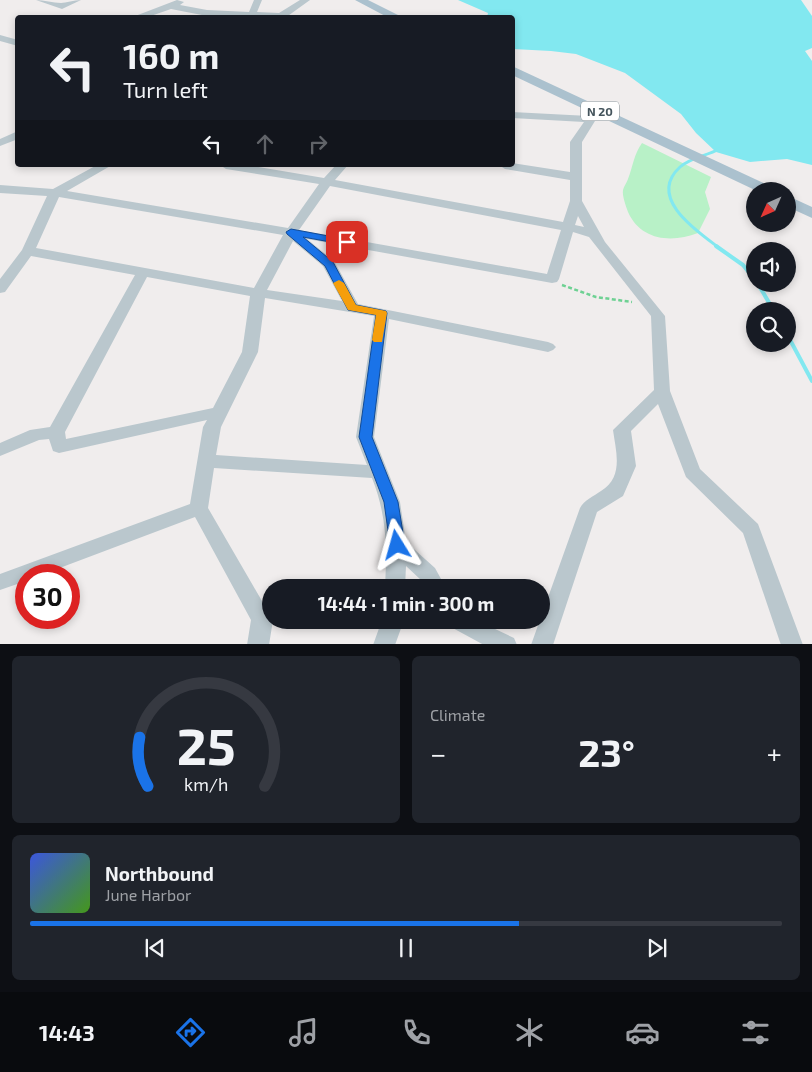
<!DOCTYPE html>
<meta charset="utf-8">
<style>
body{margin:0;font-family:"Exo 2",sans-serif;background:#20242c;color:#f1f3f6;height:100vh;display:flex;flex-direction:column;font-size:19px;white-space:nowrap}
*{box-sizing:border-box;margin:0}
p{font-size:16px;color:#9ea1a6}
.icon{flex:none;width:28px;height:28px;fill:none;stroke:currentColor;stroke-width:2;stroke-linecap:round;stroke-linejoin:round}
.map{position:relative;height:644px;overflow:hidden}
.sheet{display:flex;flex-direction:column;gap:12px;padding:12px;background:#0d0f14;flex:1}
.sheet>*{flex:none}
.hud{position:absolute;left:15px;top:15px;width:500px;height:152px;border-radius:5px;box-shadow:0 2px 8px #0003;background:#171b24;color:#f1f3f6;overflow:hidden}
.needle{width:32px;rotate:225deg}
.buttons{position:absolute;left:746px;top:182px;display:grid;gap:10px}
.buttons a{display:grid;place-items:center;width:50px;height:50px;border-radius:50%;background:#171b24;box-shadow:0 2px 8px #0003;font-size:25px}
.speed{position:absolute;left:15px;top:564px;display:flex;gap:10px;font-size:25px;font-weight:700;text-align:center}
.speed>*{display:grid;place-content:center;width:65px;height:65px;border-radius:50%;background:#171b24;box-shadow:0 2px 8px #0003;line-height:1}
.speed .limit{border:8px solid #d22;background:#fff;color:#111}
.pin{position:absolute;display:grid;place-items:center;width:42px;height:42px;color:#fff;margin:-21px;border-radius:10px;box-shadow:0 2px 8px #0006}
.me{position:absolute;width:55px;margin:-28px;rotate:352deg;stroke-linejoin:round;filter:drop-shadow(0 0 4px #0008)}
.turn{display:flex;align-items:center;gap:18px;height:105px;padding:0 25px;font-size:22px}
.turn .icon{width:65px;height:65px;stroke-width:2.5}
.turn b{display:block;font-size:35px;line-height:42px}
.lanes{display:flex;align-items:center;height:48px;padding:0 25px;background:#0003;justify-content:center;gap:25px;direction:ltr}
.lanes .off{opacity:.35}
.big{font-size:38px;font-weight:700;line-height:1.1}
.sheet .widget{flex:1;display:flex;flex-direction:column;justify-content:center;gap:8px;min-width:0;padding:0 18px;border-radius:8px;background:#20242c}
.sheet .dial{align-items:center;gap:0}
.dial svg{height:130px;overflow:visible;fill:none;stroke:#363941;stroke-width:7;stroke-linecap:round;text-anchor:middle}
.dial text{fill:#f1f3f6;stroke:none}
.song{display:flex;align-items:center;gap:15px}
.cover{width:60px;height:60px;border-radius:8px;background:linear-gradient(135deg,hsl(230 70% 55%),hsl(100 70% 35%))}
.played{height:5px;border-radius:2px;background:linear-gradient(90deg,#1a73e8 65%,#363941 65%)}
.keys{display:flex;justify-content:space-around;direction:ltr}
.heat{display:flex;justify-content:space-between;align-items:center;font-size:28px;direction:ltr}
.sheet .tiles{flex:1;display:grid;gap:12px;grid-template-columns:1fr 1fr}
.widget:last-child{grid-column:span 2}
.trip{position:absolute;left:262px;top:579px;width:288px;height:50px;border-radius:25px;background:#171b24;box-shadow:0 2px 8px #0003;font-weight:700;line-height:50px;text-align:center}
.tabs{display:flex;height:80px;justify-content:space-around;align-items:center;background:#090b0e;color:#9ea1a6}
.tabs .icon{width:35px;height:35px}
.tabs .active{color:#1a73e8}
.tabs b{font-size:22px;color:#f1f3f6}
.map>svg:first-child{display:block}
.green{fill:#b8f1c7}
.water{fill:#82e8f0}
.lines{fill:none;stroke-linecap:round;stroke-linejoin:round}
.stream-far1{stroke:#82e8f0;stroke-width:3}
.stream{stroke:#82e8f0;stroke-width:4}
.path{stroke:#6ed193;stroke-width:2.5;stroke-dasharray:4 2.5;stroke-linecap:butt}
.minor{fill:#bac7cd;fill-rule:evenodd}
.major{fill:#abc1ce;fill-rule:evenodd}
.route{fill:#1a73e8;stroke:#114b97}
.slow{fill:#f59e0b}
.labels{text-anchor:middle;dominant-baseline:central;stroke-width:4;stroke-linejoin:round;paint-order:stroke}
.shield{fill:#fff;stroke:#7c878d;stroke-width:1}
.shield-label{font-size:12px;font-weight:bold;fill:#44545c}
</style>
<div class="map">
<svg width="812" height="645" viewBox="0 0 812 645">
<rect width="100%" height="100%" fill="#f0eded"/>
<!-- green -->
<path class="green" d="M642,143l69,34 -6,15 5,17 -12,24c-26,10 -57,8 -70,-21 -2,-6 -6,-16 -5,-22 1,-4 4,-8 5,-11 5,-13 6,-25 14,-36z"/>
<!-- water -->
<path class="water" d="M458,0h343l11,16v32l-7,3 7,10v104l-25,-6 -37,3 -34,-10 -20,-19 -15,-19 -56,-41 -49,-19 -25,-3 -38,-2 -1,-31 -25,-1 1,-4z"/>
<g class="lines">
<!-- stream-far1 -->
<path class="stream-far1" d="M718,247c-23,-17 -71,-50 -38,-80 11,-10 27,-11 39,-18"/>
<!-- stream -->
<path class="stream" d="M716,246l27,19 12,15
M758,284l16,27
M788,336l24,45"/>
<!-- path -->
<path class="path" d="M562,285l34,12 36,5"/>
<!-- minor -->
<path class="minor" d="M36,0c8,0 17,3 25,3 5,0 13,-3 20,-3l-19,9z
M177,0l7,2 -4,3 27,5 42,2 5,-12h8l-5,12 22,1 21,-13h10l-25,18 -78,-2 -36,-7 -26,9h-15z
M0,35l18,5v6l-18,-5z
M512,112l77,4 8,-3 5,3 -7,5 -13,21v59l23,41 60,74 5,75 30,78 58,55 45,121h-22l-38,-112 -57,-56 -28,-73 -27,27 5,35 -13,30 -26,16 -44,133h-22l49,-137c4,-8 14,-12 21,-17 23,-14 15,-39 12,-61l41,-40 -3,-74 -62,-79 -16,-5 -14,47 -2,3 -5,1 -245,-44 27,22 24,43 190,38 5,2 3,3 -3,3 -5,2 -159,-33 -15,118 26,65 6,40 29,26 11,20h-21l-4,-8 -15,-14 -1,22h-20c2,-41 2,-72 -13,-110l-158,-10 -6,40 65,112 -4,25h-22l4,-25 -56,-103 -154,58h-15v6l-26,9v-16l190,-70 13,-77 4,-7 -148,33 -6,-2 -4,-12 -10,1 -39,16v-13l30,-13 20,-3 85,-152 -104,-19 -26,36 -5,1v-14l22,-29 25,-54 -47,-3v-8l53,4 44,-24h15l-45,26 221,37 31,-44 -93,-15 -6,-4h27l77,13 12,-13h12l-13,15 228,42 7,-21v-21l-65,-11 -6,-4h13v-2l58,9v-30l14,-20 -72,-4zM330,186l231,44 -14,44 -248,-44zM59,197l224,38 -29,53 -218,-40zM578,216l6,11 -9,-2zM293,241l30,25 19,35 -75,-11zM147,277l103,19 -8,56 -29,56 -147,31 -1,-7zM265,298l109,18 -18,121 11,28 -151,-10 5,-28 37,-75z
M18,131v8l-18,7v-7z
M382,620h22l-9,25h-22z
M445,620h31l38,18 3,7h-33l-35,-19z"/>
<!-- major -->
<path class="major" d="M355,0h13l36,18h-15z
M512,66l262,122 3,3h-20l-245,-116z
M788,196l24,11v11l-24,-11z"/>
</g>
<!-- route -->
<path class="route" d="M291,229l59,11 2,2 -5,3 -44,-8 30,25 23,43 30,6 1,2 -15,124 26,65 7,43 -2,4 -6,2 -5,-2 -2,-4 -6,-43 -25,-65 17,-122 -28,-5 -23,-44 -38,-32 -1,-2z"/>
<!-- slow -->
<path class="slow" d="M339,280l5,3 12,22 30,6 1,2 -5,29h-8l-2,-2 4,-25 -28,-5 -15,-27z"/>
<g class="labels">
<!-- shield labels -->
<rect class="shield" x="581" y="101.5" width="38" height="19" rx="4"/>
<g class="shield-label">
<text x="600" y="111">N 20</text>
</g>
</g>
</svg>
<div class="buttons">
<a><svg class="needle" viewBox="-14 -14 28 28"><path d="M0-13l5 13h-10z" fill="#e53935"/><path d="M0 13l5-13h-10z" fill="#9ea1a6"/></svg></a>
<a><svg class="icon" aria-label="sound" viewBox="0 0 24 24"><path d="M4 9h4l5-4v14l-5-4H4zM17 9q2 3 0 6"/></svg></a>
<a><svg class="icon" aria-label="search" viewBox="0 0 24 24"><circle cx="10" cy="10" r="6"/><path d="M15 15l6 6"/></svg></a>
</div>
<div class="speed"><div class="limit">30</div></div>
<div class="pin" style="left:347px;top:242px;background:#d93025"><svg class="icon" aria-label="arrive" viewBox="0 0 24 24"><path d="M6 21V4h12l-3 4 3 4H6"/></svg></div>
<svg class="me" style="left:397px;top:545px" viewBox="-20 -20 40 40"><path d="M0-17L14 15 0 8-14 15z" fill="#1a73e8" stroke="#fff" stroke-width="4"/></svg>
<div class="trip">14:44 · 1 min · 300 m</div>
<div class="hud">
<div class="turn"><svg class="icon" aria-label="left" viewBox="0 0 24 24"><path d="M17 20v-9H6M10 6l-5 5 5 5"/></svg><div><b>160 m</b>Turn left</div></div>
<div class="lanes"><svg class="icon" aria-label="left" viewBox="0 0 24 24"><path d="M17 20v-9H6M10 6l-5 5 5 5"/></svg><svg class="icon off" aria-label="ahead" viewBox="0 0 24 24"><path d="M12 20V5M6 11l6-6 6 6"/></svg><svg class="icon off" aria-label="right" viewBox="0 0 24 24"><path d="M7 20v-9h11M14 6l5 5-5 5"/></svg></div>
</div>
</div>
<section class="sheet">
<div class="tiles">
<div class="widget dial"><svg viewBox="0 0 100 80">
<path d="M14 69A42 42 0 1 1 86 69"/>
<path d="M14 69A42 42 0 0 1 9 39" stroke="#1a73e8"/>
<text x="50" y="56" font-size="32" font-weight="700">25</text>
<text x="50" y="72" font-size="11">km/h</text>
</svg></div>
<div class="widget"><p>Climate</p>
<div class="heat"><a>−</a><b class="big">23°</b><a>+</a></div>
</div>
<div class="widget">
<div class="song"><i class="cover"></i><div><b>Northbound</b><p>June Harbor</p></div></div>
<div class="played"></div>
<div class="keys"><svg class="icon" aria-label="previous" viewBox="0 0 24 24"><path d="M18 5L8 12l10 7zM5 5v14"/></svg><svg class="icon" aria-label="pause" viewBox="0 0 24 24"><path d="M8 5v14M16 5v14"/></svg><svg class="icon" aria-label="next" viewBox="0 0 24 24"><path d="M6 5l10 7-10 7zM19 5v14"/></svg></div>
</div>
</div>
</section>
<nav class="tabs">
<b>14:43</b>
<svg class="icon active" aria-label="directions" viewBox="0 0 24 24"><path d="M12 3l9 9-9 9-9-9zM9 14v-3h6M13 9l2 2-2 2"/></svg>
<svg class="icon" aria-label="music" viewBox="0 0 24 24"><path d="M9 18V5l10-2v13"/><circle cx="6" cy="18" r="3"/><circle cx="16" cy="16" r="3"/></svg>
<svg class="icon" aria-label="phone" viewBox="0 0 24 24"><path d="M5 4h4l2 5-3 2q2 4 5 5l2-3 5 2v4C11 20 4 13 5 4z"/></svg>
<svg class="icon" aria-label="climate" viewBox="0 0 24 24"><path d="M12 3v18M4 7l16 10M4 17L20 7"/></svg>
<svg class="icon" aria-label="car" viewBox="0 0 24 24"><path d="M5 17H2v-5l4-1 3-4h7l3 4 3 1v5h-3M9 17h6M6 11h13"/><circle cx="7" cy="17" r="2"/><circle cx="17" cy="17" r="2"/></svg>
<svg class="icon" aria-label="filters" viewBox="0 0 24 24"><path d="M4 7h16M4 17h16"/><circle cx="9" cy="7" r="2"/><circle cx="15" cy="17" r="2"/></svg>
</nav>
